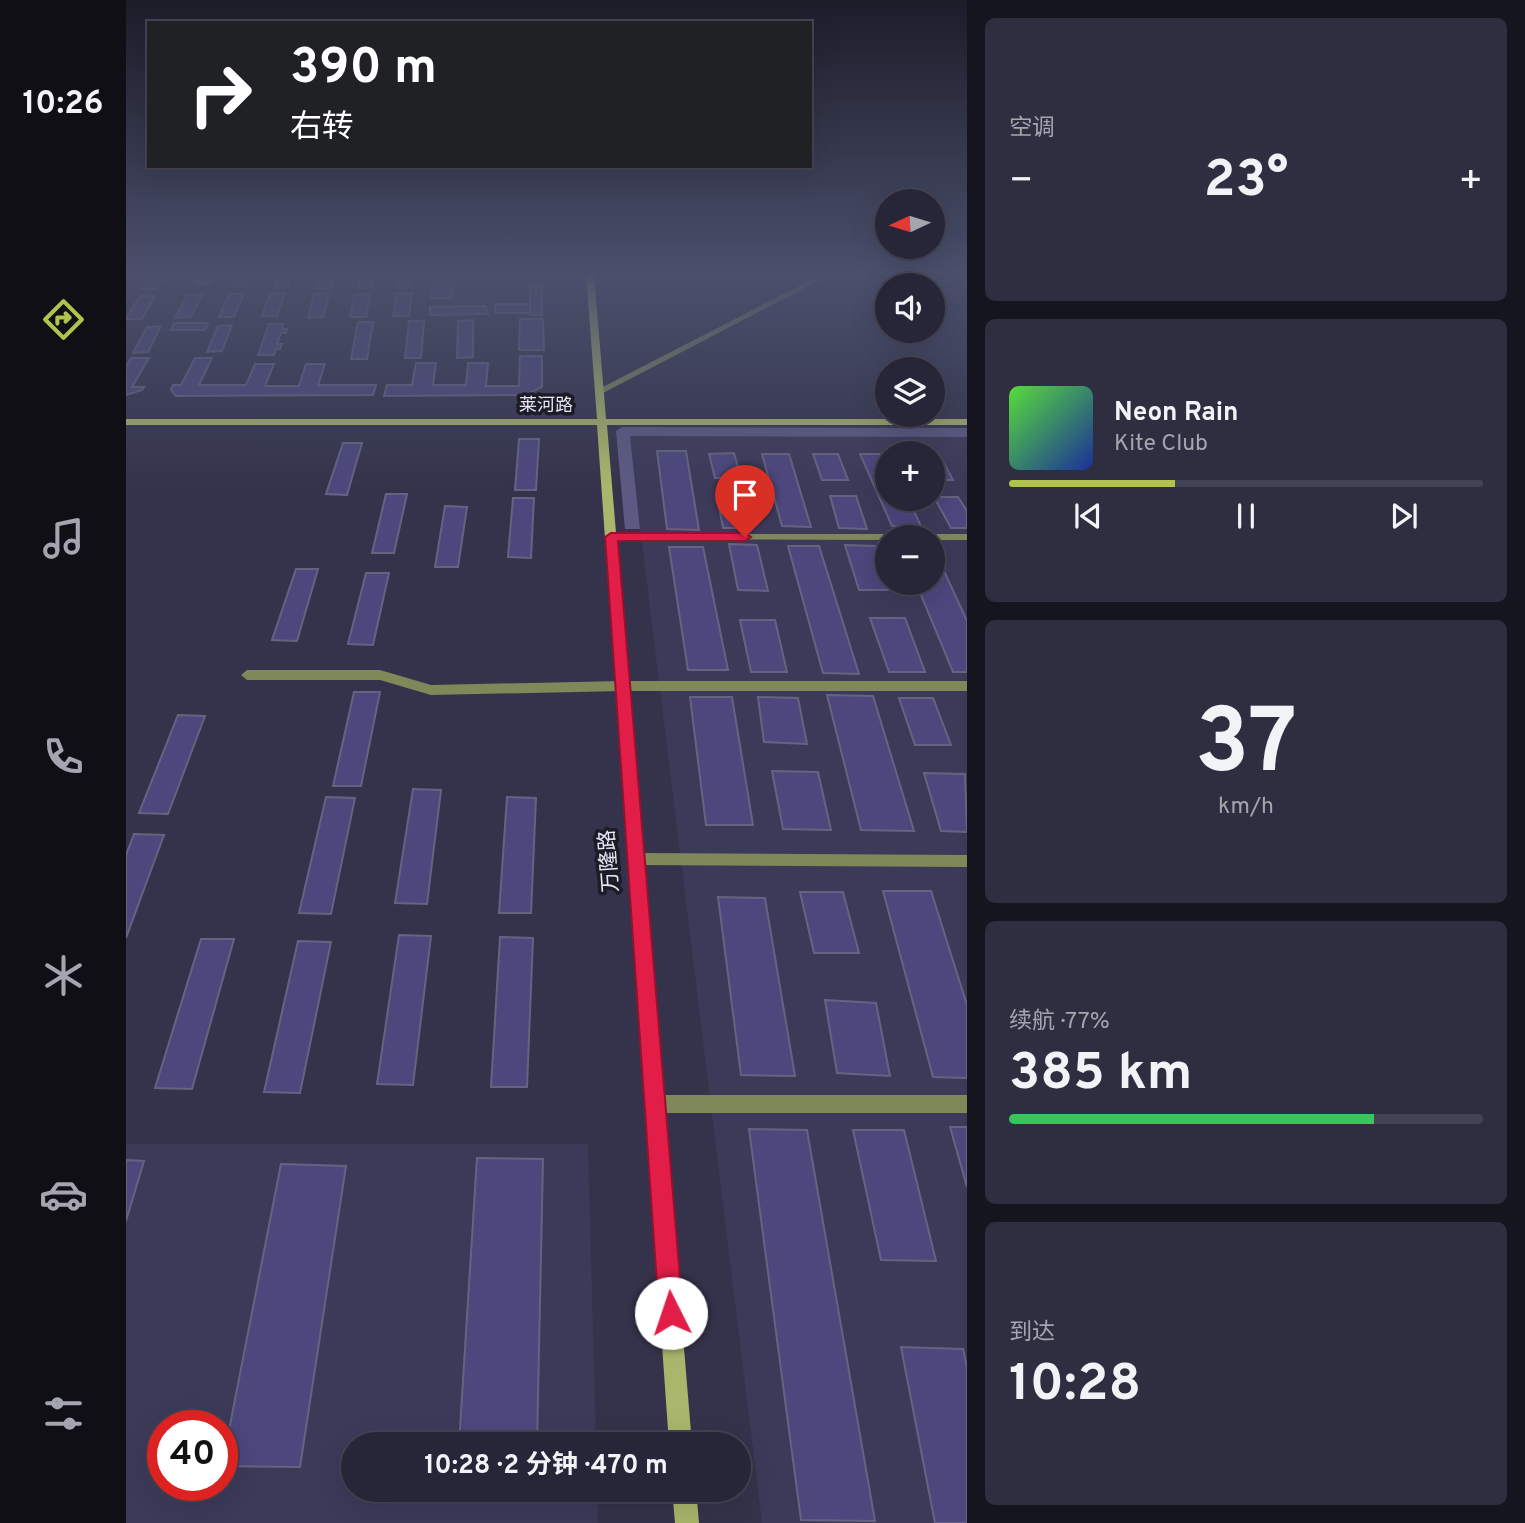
<!DOCTYPE html>
<html lang="zh">
<meta charset="utf-8">
<style>
body{margin:0;font-family:Overpass,"Noto Sans SC",sans-serif;background:#2f2e40;color:#f1f3f6;height:100vh;display:flex;flex-direction:column;font-size:26px;white-space:nowrap}
*{box-sizing:border-box;margin:0}
p{font-size:23px;color:#a4a5ae}
.icon{flex:none;width:38px;height:38px;fill:none;stroke:currentColor;stroke-width:2;stroke-linecap:round;stroke-linejoin:round}
.map{position:relative;flex:1;overflow:hidden}
.details{display:flex;flex-direction:column;gap:18px;padding:18px;background:#15151f;width:558px}
.details>*{flex:none}
.hud{position:absolute;left:21px;top:21px;width:665px;height:147px;border-radius:0px;box-shadow:0 7px 28px #0002,0 0 0 2px #434353;background:#202124;color:#fff;overflow:hidden}
.needle{width:46px;rotate:266deg}
.controls{position:absolute;left:749px;top:189px;display:grid;gap:14px}
.controls a{display:grid;place-items:center;width:70px;height:70px;border-radius:50%;background:#272638;box-shadow:0 7px 28px #0002,0 0 0 2px #434353;font-size:35px}
.speed{position:absolute;left:21px;top:1410px;display:flex;gap:14px;font-size:35px;font-weight:700;text-align:center}
.speed>*{display:grid;place-content:center;width:91px;height:91px;border-radius:50%;background:#272638;box-shadow:0 7px 28px #0002,0 0 0 2px #434353;line-height:1}
.speed .limit{border:10px solid #d22;background:#fff;color:#111}
.pin{position:absolute;display:grid;place-items:center;width:60px;height:60px;color:#fff;margin:-72px -30px;border-radius:50% 50% 50% 0;rotate:-45deg;box-shadow:0 0 7px #0007}
.pin .icon{rotate:45deg}
.me{position:absolute;width:77px;margin:-38px;rotate:356deg;stroke-linejoin:round;filter:drop-shadow(0 0 5px #0008)}
.turn{display:flex;align-items:center;gap:24px;height:147px;padding:0 28px;font-size:32px}
.turn .icon{width:91px;height:91px;stroke-width:2.5}
.turn b{display:block;font-size:49px;line-height:60px}
.big{font-size:52px;font-weight:700;line-height:1.1}
.details .tile{flex:1;display:flex;flex-direction:column;justify-content:center;gap:10px;min-width:0;padding:0 24px;border-radius:10px;background:#2f2e40}
.details .dial{align-items:center;gap:0}
.dial b{font-size:91px;line-height:1}
.song{display:flex;align-items:center;gap:21px}
.cover{width:84px;height:84px;border-radius:10px;background:linear-gradient(135deg,hsl(110 70% 55%),hsl(230 70% 35%))}
.played{height:7px;border-radius:4px;background:linear-gradient(90deg,#b2c34c 35%,#434353 35%)}
.keys{display:flex;justify-content:space-around;direction:ltr}
.heat{display:flex;justify-content:space-between;align-items:center;font-size:38px;direction:ltr}
.charge{height:10px;border-radius:5px;background:linear-gradient(90deg,#34c759 77%,#434353 0)}
.trip{position:absolute;left:215px;top:1432px;width:410px;height:70px;border-radius:35px;background:#272638;box-shadow:0 7px 28px #0002,0 0 0 2px #434353;font-weight:700;line-height:70px;text-align:center}
main{display:flex;flex:1;min-height:0}
.menu{display:flex;flex-direction:column;width:126px;justify-content:space-around;align-items:center;background:#100f16;color:#a4a5ae}
.menu .icon{width:49px;height:49px}
.menu .on{color:#b2c34c}
.menu b{font-size:32px;color:#f1f3f6}
.map>svg:first-child{display:block}
.built{fill:#3c3a59;fill-rule:evenodd}
.green{fill:#5c5a83}
.building{fill:#4c477d;stroke:#656480;stroke-width:2}
.lines{fill:none;stroke-linecap:round;stroke-linejoin:round}
.street{fill:#80885a;fill-rule:evenodd}
.secondary{fill:#aab66b;fill-rule:evenodd}
.route{fill:#e11d48;stroke:#92132f;stroke-width:2}
.labels{text-anchor:middle;dominant-baseline:central;stroke-width:7;stroke-linejoin:round;paint-order:stroke}
.far-street-label{font-size:18px;fill:#e5e5f5;stroke:#1c1c27}
.street-label{font-size:21px;fill:#e5e5f5;stroke:#1c1c27}
</style>
<main>
<nav class="menu">
<b>10:26</b>
<svg class="icon on" aria-label="directions" viewBox="0 0 24 24"><path d="M12 3l9 9-9 9-9-9zM9 14v-3h6M13 9l2 2-2 2"/></svg>
<svg class="icon" aria-label="music" viewBox="0 0 24 24"><path d="M9 18V5l10-2v13"/><circle cx="6" cy="18" r="3"/><circle cx="16" cy="16" r="3"/></svg>
<svg class="icon" aria-label="phone" viewBox="0 0 24 24"><path d="M5 4h4l2 5-3 2q2 4 5 5l2-3 5 2v4C11 20 4 13 5 4z"/></svg>
<svg class="icon" aria-label="climate" viewBox="0 0 24 24"><path d="M12 3v18M4 7l16 10M4 17L20 7"/></svg>
<svg class="icon" aria-label="car" viewBox="0 0 24 24"><path d="M5 17H2v-5l4-1 3-4h7l3 4 3 1v5h-3M9 17h6M6 11h13"/><circle cx="7" cy="17" r="2"/><circle cx="17" cy="17" r="2"/></svg>
<svg class="icon" aria-label="filters" viewBox="0 0 24 24"><path d="M4 7h16M4 17h16"/><circle cx="9" cy="7" r="2"/><circle cx="15" cy="17" r="2"/></svg>
</nav>
<div class="map">
<svg width="841" height="1523" viewBox="0 0 841 1523">
<rect width="100%" height="100%" fill="#34334b"/>
<!-- built -->
<path class="built" d="M503,436l338,1v1086h-205zM761,453h46v46h-46zM761,537h46v46h-46z
M0,1144h462l8,300h-242v45h243l1,34h-472zM37,1426h59v60h-59z"/>
<!-- green -->
<path class="green" d="M496,427l345,1v9l-337,-1 10,93h-15l-9,-98z"/>
<!-- building -->
<path class="building" d="M26,274h14l-9,15h-14z
M75,274h13l-5,10h-14z
M112,274h13l-5,13h-14z
M153,274h13l-4,13h-14z
M194,274h14l-3,14 -15,1z
M235,274h14l-3,14h-14z
M273,274h14l-2,13 -14,1z
M309,274h20l-3,24h-21z
M404,285h12v30h-12z
M144,293h15l-8,23h-15z
M271,293h15l-3,23h-16z
M76,294l-11,23 -16,1 12,-23z
M103,294h15l-10,23h-15z
M188,294h15l-6,23 -15,1z
M229,294h15l-4,23h-16z
M14,296h15l-13,23h-16z
M369,304h35v9h-35z
M359,306l3,8 -58,1v-8z
M394,319h23l1,31h-25z
M347,320v37l-16,1 1,-37z
M283,321h15l-3,37h-16z
M232,322h15l-6,37h-16z
M48,323h34l-3,7h-34z
M143,324h14l-1,5h5l-1,4h-5l-4,11h5l-2,5h-4l-2,6h-16z
M106,325l-10,26 -15,1 11,-26z
M35,326l-13,26 -15,1 14,-26z
M394,356h22v31l-16,8 -142,1 3,-11h25l4,-22h20l-3,22h33l2,-22h20l-2,23h33z
M5,358h18l-17,29h12l-2,3 -16,5v-28z
M69,358h17l-13,27h47l9,-21h19l-9,22h34l7,-22h19l-7,21h58l-3,10 -197,1 -5,-6 2,-5h8z
M393,439h20l-3,51h-21z
M217,443h19l-15,52 -21,-1z
M531,451h29l13,79 -32,-1z
M608,453l7,25h-26l-6,-24z
M636,454h27l22,73 -29,-1z
M687,454h25l10,26h-26z
M734,454h27v45h21l13,27h-29z
M807,456h7l13,24h-20z
M260,494h21l-13,59h-22z
M591,496h24l8,32h-26z
M704,496h26l11,33 -28,-1z
M808,497h24l9,14v17h-16z
M387,498h21l-3,60 -23,-1z
M319,506l22,1 -9,60h-23z
M603,544l28,1 11,46 -30,-1z
M719,545l31,1 15,44h-32z
M662,546h31l40,128 -36,-1z
M543,547h34l25,123h-40z
M807,547l34,74v51h-14l-37,-89h17z
M170,569h22l-21,72 -25,-1z
M240,573h23l-16,72 -25,-1z
M744,618h35l20,54h-36z
M614,620h35l12,52h-36z
M228,692h26l-19,94h-28z
M701,695l46,1 41,135 -53,-1z
M564,697h42l21,128h-47z
M632,697l40,1 9,46 -43,-2z
M773,698h34l18,47h-36z
M52,715l27,1 -37,98 -29,-1z
M646,771l46,1 13,58 -48,-1z
M798,773l41,1 2,58 -26,-1z
M287,789l28,1 -14,114 -32,-1z
M200,797l29,1 -24,116 -32,-1z
M381,797l29,1 -5,115h-32z
M8,834l30,1 -38,103v-83z
M757,891h48l36,114v73l-34,-1z
M674,892h43l16,61h-45z
M592,897l47,1 30,178 -54,-1z
M273,935l32,1 -18,149 -36,-1z
M374,937l33,1 -6,149h-36z
M75,939h33l-42,150 -37,-1z
M172,941l33,1 -31,151 -36,-1z
M699,1000l51,3 14,73 -53,-3z
M824,1127h17v60z
M623,1129l58,1 68,391 -74,-1z
M727,1130h51l32,131 -55,-1z
M351,1158l66,1 -6,285h-78z
M0,1160l18,1 -18,60z
M155,1164l65,2 -46,301 -78,-1z
M775,1347l62,2 4,18v156h-32z"/>
<g class="lines">
<!-- street -->
<path class="street" d="M696,274h10l-229,119 -8,-2z
M485,534h356v6h-34v-3h-46v3l-280,-1 -2,-2z
M121,670h133l51,15 191,-4h345v10h-345l-191,4 -51,-15h-133l-6,-5z
M510,853l331,2v12l-331,-2 -5,-1 -3,-5 3,-5z
M529,1095h312v18h-312l-7,-2 -2,-7 2,-7z"/>
<!-- secondary -->
<path class="secondary" d="M460,274h8l12,145h361v6h-360l85,1019h-23l-72,-1019h-471v-6h471z
M546,1489h24l3,34h-24z"/>
</g>
<!-- sky -->
<linearGradient id="sky" x2="0" y2="1"><stop stop-color="#1d1c29"/><stop offset="0.56" stop-color="#4a506c"/><stop offset="1" stop-color="#4a506c" stop-opacity="0"/></linearGradient>
<rect width="841" height="487" fill="url(#sky)"/>
<!-- route -->
<path class="route" d="M485,533h134l6,4 -6,4h-127l65,772 -4,8 -8,4 -9,-4 -3,-8 -54,-776z"/>
<g class="labels">
<!-- far-street labels -->
<g class="far-street-label">
<text x="420" y="406">莱河路</text>
</g>
<!-- street labels -->
<g class="street-label">
<text transform="translate(484 861) rotate(-94)">万隆路</text>
</g>
</g>
</svg>
<div class="controls">
<a><svg class="needle" viewBox="-14 -14 28 28"><path d="M0-13l5 13h-10z" fill="#e53935"/><path d="M0 13l5-13h-10z" fill="#a4a5ae"/></svg></a>
<a><svg class="icon" aria-label="sound" viewBox="0 0 24 24"><path d="M4 9h4l5-4v14l-5-4H4zM17 9q2 3 0 6"/></svg></a>
<a><svg class="icon" aria-label="layers" viewBox="0 0 24 24"><path d="M12 4l9 5-9 5-9-5zM3 14l9 5 9-5"/></svg></a>
<a>+</a>
<a>−</a>
</div>
<div class="speed"><div class="limit">40</div></div>
<div class="pin" style="left:619px;top:537px;background:#d93025"><svg class="icon" aria-label="arrive" viewBox="0 0 24 24"><path d="M6 21V4h12l-3 4 3 4H6"/></svg></div>
<svg class="me" style="left:545px;top:1313px" viewBox="-20 -20 40 40"><circle r="19" fill="#fff"/><path d="M0-13L10 11 0 6-10 11z" fill="#e11d48"/></svg>
<div class="trip">10:28 · 2 分钟 · 470 m</div>
<div class="hud">
<div class="turn"><svg class="icon" aria-label="right" viewBox="0 0 24 24"><path d="M7 20v-9h11M14 6l5 5-5 5"/></svg><div><b>390 m</b>右转</div></div>
</div>
</div>
<section class="details">
<div class="tile"><p>空调</p>
<div class="heat"><a>−</a><b class="big">23°</b><a>+</a></div>
</div>
<div class="tile">
<div class="song"><i class="cover"></i><div><b>Neon Rain</b><p>Kite Club</p></div></div>
<div class="played"></div>
<div class="keys"><svg class="icon" aria-label="previous" viewBox="0 0 24 24"><path d="M18 5L8 12l10 7zM5 5v14"/></svg><svg class="icon" aria-label="pause" viewBox="0 0 24 24"><path d="M8 5v14M16 5v14"/></svg><svg class="icon" aria-label="next" viewBox="0 0 24 24"><path d="M6 5l10 7-10 7zM19 5v14"/></svg></div>
</div>
<div class="tile dial"><b>37</b><p>km/h</p></div>
<div class="tile"><p>续航 · 77%</p><b class="big">385 km</b><div class="charge"></div></div>
<div class="tile"><p>到达</p><b class="big">10:28</b></div>
</section>
</main>
